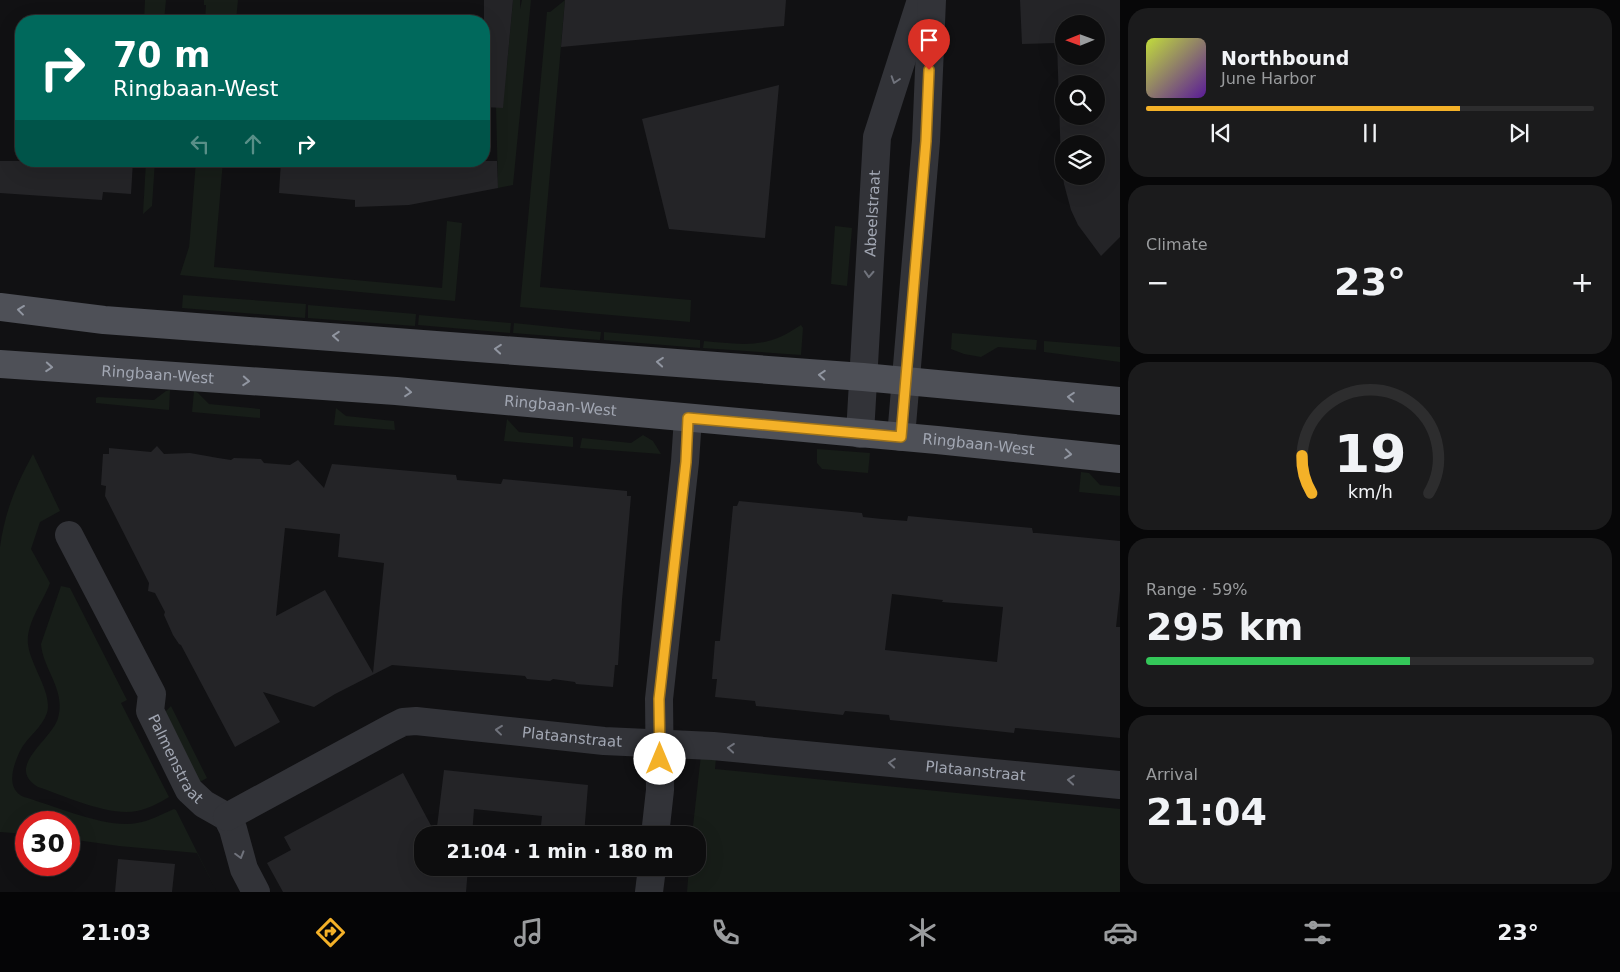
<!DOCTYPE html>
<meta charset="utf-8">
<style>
body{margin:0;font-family:"DejaVu Sans",sans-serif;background:#1b1b1c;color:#f1f3f6;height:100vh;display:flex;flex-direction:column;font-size:19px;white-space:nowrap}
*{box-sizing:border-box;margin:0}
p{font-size:16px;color:#9a9c9e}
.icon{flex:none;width:28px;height:28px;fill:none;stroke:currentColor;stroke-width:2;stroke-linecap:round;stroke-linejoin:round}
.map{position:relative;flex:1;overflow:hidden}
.side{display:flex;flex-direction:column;gap:8px;padding:8px;background:#070708;width:500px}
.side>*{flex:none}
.guide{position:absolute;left:15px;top:15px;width:475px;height:152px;border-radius:20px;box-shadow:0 5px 20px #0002,0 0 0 1px #2d2d2e;background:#00695c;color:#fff;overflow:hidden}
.needle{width:32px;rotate:269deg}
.buttons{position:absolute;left:1055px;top:15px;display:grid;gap:10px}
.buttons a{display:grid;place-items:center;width:50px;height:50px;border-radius:50%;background:#0d0d0e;box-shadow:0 5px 20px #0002,0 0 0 1px #2d2d2e;font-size:25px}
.speed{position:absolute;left:15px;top:811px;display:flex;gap:10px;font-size:25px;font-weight:700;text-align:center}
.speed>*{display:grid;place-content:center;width:65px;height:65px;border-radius:50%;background:#0d0d0e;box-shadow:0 5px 20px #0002,0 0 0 1px #2d2d2e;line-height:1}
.speed .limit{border:8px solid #d22;background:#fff;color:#111}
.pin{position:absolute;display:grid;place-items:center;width:42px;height:42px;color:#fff;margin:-51px -21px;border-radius:50% 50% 50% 0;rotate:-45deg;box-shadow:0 0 5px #0007}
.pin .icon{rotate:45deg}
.me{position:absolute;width:55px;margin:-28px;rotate:0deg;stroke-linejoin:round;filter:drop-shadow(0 0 4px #0008)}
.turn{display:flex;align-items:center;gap:18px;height:105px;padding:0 15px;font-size:22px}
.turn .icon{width:65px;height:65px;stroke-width:2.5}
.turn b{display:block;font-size:35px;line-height:42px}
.lanes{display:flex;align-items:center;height:48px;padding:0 15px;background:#0003;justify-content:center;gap:25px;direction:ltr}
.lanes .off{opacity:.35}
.big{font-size:38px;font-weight:600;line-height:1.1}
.side .card{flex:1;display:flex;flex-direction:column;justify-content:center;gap:8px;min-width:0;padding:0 18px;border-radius:20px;background:#1b1b1c}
.side .dial{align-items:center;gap:0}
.dial svg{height:130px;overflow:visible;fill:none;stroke:#2d2d2e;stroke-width:7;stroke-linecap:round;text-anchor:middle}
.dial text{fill:#f1f3f6;stroke:none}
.song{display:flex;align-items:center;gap:15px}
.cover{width:60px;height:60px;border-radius:8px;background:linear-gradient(135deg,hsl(70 70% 55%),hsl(270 70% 35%))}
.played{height:5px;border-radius:2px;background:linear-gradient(90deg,#f4b128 70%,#2d2d2e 70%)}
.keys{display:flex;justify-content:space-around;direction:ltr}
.heat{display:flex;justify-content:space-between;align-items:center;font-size:28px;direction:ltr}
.charge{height:8px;border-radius:4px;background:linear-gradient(90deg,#34c759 59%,#2d2d2e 0)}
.trip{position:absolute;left:414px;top:826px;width:292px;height:50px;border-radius:20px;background:#0d0d0e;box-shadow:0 5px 20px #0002,0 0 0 1px #2d2d2e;font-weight:600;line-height:50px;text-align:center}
.tab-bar{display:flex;height:80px;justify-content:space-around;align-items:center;background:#050506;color:#9a9c9e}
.tab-bar .icon{width:35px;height:35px}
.tab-bar .selected{color:#f4b128}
.tab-bar b{font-size:22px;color:#f1f3f6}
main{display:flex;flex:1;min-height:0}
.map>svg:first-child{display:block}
.green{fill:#171d18}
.building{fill:#242427;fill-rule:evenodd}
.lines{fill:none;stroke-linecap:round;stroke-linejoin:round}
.minor{stroke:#323338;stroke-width:28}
.major{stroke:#4e5057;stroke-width:28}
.oneway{stroke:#70737c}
.oneway2{stroke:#9196a1}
.route-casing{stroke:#9f731a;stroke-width:12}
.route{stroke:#f4b128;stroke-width:9}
.labels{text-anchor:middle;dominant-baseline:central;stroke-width:5;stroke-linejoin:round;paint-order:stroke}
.street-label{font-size:15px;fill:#a2a7b3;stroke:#0c0c0d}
</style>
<main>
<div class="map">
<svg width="1120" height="892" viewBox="0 0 1120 892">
<rect width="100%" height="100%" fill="#111113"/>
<!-- green -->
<path class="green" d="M145,0h21l-2,21h-20z
M204,0h34l-2,21h-31l1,-16h-2z
M513,0h7v9l2,-9h9l-18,185 -15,3 -3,-124h12z
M565,0l-25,287 151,13 -1,22 -170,-15 27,-295h3z
M146,161h9l-3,45 -9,8z
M196,161h27l-9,106 228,21 5,-67 15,2 -7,78 -275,-26 9,-28 1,-10z
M835,226l17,2 -5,58 -16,-2z
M183,295l123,9 -1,14 -123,-10z
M308,305l108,9 -1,12 -107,-8z
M419,315l92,8 -1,10 -92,-8z
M514,323l87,9 -1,8 -87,-7z
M801,325l2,3 -2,27 -98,-7 1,-7c25,2 52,7 76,-4 7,-3 14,-8 21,-12z
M604,332l96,8v8l-96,-8z
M952,333l85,7 -1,10 -38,-3 -17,10 -17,-3 -13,-5z
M1044,341l76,6v15l-76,-10z
M170,390l-1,20 -73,-7v-5l2,-1 56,3 12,-9z
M194,391l4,2 11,11 51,5v9l-68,-6z
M336,408l10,8 48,5 1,9 -61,-5z
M507,419l12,13 54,5v10l-69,-6z
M643,435l10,6 8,13 -81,-6 2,-10 49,5z
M817,449l53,4 -2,20 -46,-4 -5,-6z
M33,454l27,57 -20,11 -9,27 19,34c-7,19 -24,40 -22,61 2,21 25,49 19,69 -5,15 -20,24 -27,38 -7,15 -15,38 4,46 31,9 83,32 113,26 13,-2 25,-9 37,-14l2,1 41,82 -20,-39 -78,-7 -50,-7v-17h-43v12l-26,-2v-285c5,-36 16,-62 33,-93z
M1081,472l8,1 11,12 20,2v9l-41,-4z
M61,586l9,2 57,112 -6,3 48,94c-10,6 -21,12 -32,14 -27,6 -72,-15 -99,-24 -34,-20 14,-47 20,-69 8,-29 -15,-48 -17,-74z
M171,706l36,72 -9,5 -34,-70z
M701,755l15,3 -1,11 405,40v83h-433l2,-24h9v-33h-6z"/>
<!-- building -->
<path class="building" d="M484,0h29l-10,108 -19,-1z
M565,0h221l-2,26 -223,21z
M1020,0h100v237l-19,19 -23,-31 -7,-15 -7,-26 -3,-21 -4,-120 -35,1zM1064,24h32v32h-32zM1064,84h32v32h-32zM1064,144h32v32h-32z
M779,85l-14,153 -96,-9 -27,-110z
M0,161h133l-2,33 -28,-2 -1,8 -102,-7z
M281,161h216l1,27 -89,17 -54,2v-7l-76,-7z
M157,446l7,8 26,-1 28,5 13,2 3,-2 27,1 3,4 26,2 8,-5 26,28 8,-24 124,11 1,5 44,4 2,-5 124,12v5h4l-9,104 -4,65h-3l-2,22 -37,-3 -1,-2 -22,-3 -3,2 -23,-2 -2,-3 -133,-11 -57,29 -21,13 -51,-15 17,30 -45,25 -54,-102 -2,-1 -6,-9 -9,-20 1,-3 -10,-19 -7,-2 1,-8 -44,-87 1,-10 -5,-1 2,-31h6v-6l42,4zM285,528l55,6 -2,23 46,6 -11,110 -48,-83 -49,26z
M739,501l123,12 1,4 19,2 25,2 1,-5 124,12 1,5h4l83,8v50l-4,36h4v111l-105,-10 -1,5 -18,-2 -106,-11 -1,-5 -44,-4 -2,4 -87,-9 -1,-5 -40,-4 2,-18h-5l3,-38h5l13,-135h4zM892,594l51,6 -1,2 61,5 -6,55 -112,-12z
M444,770l144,15 -4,50h-44l2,-19 -68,-7 -2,26h-36z
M403,773l33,62h-14v33h46l-2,24h-183l-16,-29 24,-13 -7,-13z
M118,859l57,5 -3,28h-57z"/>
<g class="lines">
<!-- minor -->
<g class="minor">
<path id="s1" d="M860,434l17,-297 44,-137"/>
<path d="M901,437l25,-296 6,-141"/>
<path id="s2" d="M69,535l83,159 -2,17 39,79 15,14 23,13 6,12 11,40 12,23"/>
<path id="s3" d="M227,817l164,-89 12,-6 13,-1 188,20 109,5 407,39"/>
<path d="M655,835l5,-45 -1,-91 26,-237 3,-44"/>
<path d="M649,892l3,-24"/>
</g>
<!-- major -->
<g class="major">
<path d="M0,307l104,13 759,57 257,24"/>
<path id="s4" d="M0,364l396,27 541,49 183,19"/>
</g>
</g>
<!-- one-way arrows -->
<defs><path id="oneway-chevron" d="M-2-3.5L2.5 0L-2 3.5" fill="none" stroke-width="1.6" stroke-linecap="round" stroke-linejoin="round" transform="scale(1.25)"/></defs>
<g class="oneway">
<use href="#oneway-chevron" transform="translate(895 80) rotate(108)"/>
<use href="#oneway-chevron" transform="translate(869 274) rotate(93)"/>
<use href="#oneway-chevron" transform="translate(499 730) rotate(-174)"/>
<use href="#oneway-chevron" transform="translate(731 748) rotate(-175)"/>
<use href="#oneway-chevron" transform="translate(892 763) rotate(-175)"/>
<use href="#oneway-chevron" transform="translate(1071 780) rotate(-175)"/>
<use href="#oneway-chevron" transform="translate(240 855) rotate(74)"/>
</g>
<g class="oneway2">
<use href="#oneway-chevron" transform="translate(21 310) rotate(-173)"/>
<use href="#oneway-chevron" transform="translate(336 336) rotate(-176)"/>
<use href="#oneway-chevron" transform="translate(498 349) rotate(-175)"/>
<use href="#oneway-chevron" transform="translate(660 362) rotate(-175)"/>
<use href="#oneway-chevron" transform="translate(49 367) rotate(4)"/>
<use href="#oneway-chevron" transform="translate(822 375) rotate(-176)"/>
<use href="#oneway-chevron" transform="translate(246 381) rotate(4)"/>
<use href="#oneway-chevron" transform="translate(408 392) rotate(5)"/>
<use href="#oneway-chevron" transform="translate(1071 397) rotate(-175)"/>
<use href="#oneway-chevron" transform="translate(1068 454) rotate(6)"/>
</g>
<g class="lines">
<!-- route casing -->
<g class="route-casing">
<path id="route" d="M660,759l-1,-60 27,-237 2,-44 213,19 25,-296 3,-71"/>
</g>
<!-- route -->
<use href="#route" class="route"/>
</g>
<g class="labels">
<!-- street labels -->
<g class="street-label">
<text stroke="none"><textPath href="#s1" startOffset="221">Abeelstraat</textPath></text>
<text stroke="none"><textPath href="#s4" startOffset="158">Ringbaan-West</textPath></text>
<text stroke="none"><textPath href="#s4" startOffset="562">Ringbaan-West</textPath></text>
<text stroke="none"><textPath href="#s4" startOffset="982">Ringbaan-West</textPath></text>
<text stroke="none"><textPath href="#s3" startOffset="370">Plataanstraat</textPath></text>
<text stroke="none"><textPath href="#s2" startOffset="251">Palmenstraat</textPath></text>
<text stroke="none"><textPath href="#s3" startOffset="775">Plataanstraat</textPath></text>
</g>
</g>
</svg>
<div class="buttons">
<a><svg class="needle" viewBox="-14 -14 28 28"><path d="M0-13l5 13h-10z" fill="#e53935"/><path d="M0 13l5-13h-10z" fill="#9a9c9e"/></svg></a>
<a><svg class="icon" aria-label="search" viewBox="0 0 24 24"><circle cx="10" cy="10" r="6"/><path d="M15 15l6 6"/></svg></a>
<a><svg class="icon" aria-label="layers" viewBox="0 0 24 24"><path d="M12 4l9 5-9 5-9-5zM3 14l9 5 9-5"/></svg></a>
</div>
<div class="speed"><div class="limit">30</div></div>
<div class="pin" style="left:929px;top:70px;background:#d93025"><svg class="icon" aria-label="arrive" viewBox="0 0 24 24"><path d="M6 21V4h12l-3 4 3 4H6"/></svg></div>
<svg class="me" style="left:660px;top:759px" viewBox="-20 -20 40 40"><circle r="19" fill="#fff"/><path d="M0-13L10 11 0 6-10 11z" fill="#f4b128"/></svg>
<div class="trip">21:04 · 1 min · 180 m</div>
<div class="guide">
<div class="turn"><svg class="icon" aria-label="right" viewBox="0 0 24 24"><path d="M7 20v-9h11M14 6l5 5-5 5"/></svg><div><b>70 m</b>Ringbaan-West</div></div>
<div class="lanes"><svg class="icon off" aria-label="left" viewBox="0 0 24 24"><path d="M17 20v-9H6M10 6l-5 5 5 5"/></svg><svg class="icon off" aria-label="ahead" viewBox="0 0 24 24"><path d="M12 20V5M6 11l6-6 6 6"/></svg><svg class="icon" aria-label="right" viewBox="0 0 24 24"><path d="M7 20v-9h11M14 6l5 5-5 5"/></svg></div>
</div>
</div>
<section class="side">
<div class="card">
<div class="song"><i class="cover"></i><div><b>Northbound</b><p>June Harbor</p></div></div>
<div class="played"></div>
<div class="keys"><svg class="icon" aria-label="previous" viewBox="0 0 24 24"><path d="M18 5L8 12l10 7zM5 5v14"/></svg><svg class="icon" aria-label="pause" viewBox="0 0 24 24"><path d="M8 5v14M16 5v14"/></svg><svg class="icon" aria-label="next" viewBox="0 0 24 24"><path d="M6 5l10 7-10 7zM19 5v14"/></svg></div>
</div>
<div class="card"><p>Climate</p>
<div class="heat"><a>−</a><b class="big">23°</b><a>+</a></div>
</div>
<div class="card dial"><svg viewBox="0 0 100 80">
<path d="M14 69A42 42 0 1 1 86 69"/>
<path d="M14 69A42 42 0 0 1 8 46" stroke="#f4b128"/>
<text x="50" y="56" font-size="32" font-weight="700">19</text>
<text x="50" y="72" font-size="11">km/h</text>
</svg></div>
<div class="card"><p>Range · 59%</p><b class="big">295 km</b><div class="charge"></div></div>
<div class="card"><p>Arrival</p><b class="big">21:04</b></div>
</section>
</main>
<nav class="tab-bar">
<b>21:03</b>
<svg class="icon selected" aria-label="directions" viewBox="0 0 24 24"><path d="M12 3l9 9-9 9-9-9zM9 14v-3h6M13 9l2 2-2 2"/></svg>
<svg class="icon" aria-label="music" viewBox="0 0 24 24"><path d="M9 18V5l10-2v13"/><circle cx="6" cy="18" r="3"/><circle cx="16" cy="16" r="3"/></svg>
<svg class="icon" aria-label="phone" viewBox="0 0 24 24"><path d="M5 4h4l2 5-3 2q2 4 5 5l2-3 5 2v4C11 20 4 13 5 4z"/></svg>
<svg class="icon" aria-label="climate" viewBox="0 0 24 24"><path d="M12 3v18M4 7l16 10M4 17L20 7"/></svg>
<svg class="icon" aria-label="car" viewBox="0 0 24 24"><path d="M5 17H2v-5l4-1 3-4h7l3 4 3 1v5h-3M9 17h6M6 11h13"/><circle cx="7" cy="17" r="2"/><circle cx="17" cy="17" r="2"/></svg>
<svg class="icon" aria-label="filters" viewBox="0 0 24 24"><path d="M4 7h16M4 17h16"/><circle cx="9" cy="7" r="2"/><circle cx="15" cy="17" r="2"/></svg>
<b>23°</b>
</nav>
